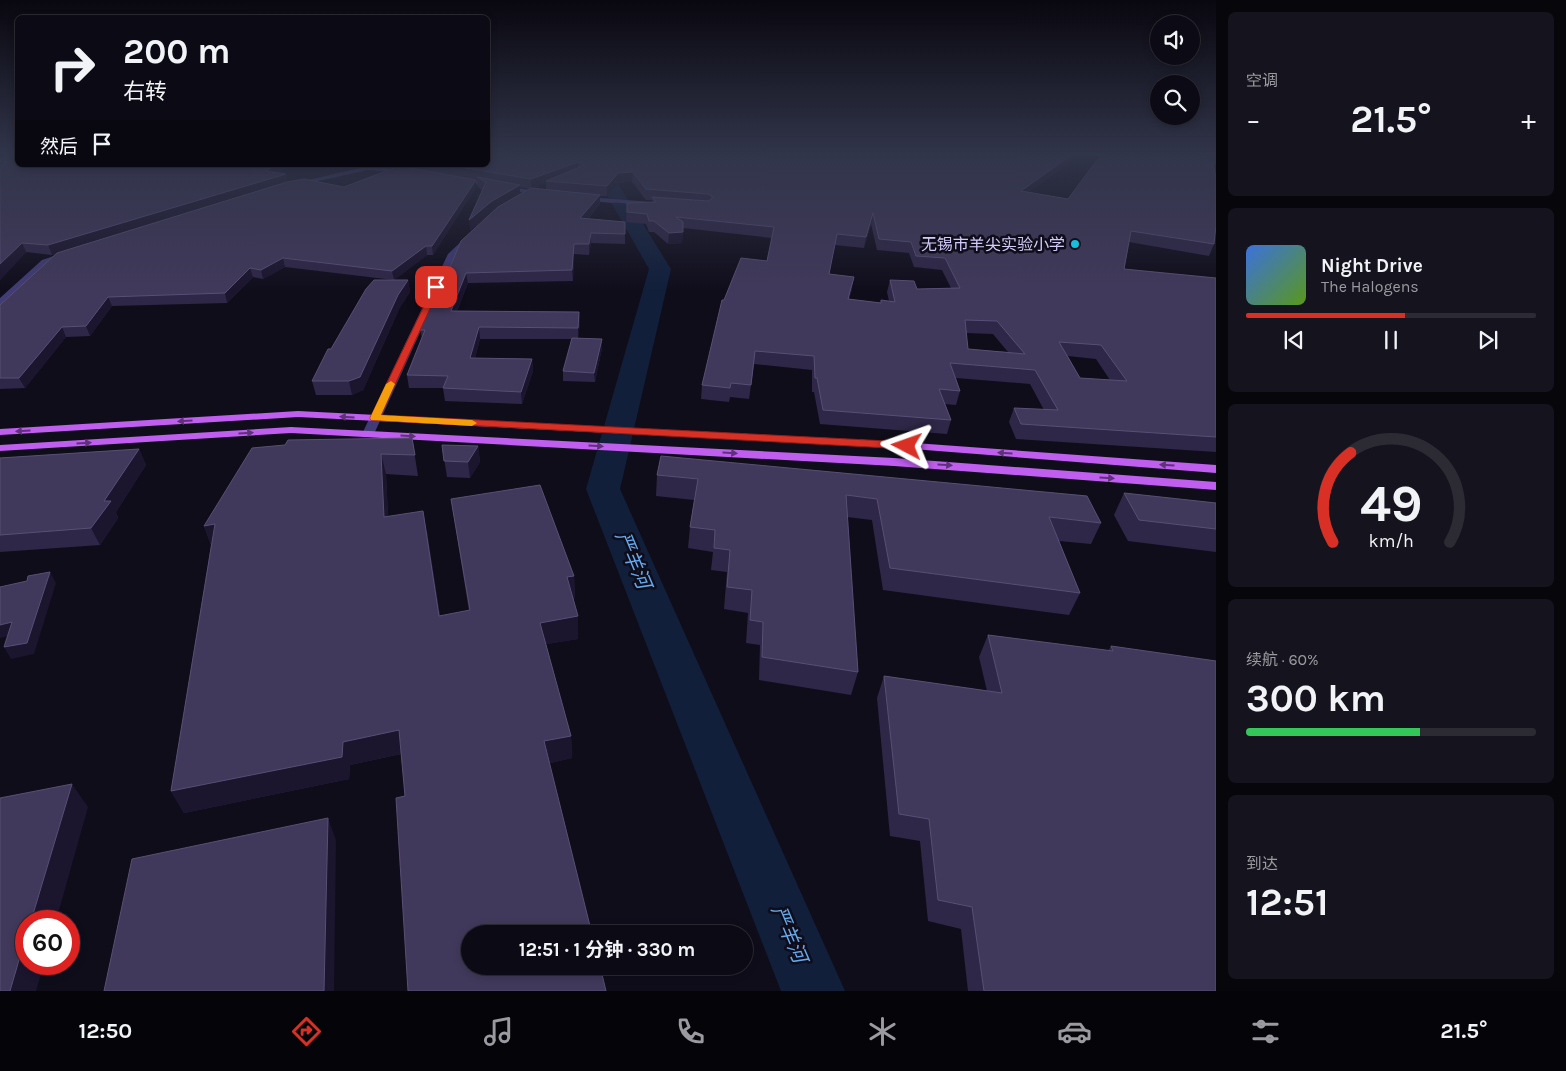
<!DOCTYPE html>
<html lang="zh">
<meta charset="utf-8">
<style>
body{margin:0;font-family:Karla,"Noto Sans SC",sans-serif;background:#15131d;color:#f1f3f6;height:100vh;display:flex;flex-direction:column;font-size:19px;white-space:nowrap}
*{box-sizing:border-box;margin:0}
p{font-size:16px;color:#9a9aa0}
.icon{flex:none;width:28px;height:28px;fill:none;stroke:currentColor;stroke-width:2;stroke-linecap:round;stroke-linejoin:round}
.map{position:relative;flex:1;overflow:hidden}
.panel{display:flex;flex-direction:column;gap:12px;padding:12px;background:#07060b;width:350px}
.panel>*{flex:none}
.hud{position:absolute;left:15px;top:15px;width:475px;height:152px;border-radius:8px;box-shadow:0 2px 8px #0003,0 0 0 1px #2c2b34;background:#0c0a14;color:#f1f3f6;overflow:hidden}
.buttons{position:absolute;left:1150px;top:15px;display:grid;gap:10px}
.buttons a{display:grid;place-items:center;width:50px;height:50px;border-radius:50%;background:#0c0a14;box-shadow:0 2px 8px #0003,0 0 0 1px #2c2b34;font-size:25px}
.speed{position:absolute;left:15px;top:910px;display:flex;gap:10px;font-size:25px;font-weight:700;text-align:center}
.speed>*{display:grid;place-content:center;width:65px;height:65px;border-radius:50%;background:#0c0a14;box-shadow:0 2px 8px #0003,0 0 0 1px #2c2b34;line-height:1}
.speed .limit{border:8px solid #d22;background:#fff;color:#111}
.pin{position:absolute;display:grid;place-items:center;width:42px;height:42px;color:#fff;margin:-21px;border-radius:10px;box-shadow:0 2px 8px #0006}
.me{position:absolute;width:55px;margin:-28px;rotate:274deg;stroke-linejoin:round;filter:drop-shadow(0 0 4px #0008)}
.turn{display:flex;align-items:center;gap:18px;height:105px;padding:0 25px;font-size:22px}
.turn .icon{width:65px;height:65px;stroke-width:2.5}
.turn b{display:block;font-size:35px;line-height:42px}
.then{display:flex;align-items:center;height:48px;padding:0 25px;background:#0003;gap:10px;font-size:19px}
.big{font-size:38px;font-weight:700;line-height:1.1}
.panel .card{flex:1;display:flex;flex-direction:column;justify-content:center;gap:8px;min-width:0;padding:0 18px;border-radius:8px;background:#15131d}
.panel .dial{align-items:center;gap:0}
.dial svg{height:130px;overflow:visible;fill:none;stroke:#2c2b34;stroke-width:7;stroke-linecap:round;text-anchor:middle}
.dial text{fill:#f1f3f6;stroke:none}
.song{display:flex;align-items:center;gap:15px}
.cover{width:60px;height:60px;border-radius:8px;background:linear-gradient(135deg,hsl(220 70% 55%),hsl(90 70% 35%))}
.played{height:5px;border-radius:2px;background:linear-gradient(90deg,#d93025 55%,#2c2b34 55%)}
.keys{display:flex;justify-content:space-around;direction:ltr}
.heat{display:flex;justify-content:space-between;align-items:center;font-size:28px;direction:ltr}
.charge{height:8px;border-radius:4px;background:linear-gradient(90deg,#34c759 60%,#2c2b34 0)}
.trip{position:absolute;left:461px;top:925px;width:292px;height:50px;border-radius:25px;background:#0c0a14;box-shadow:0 2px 8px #0003,0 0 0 1px #2c2b34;font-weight:700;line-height:50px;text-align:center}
.menu{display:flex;height:80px;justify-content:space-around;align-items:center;background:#050408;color:#9a9aa0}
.menu .icon{width:35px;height:35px}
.menu .selected{color:#d93025}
.menu b{font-size:22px;color:#f1f3f6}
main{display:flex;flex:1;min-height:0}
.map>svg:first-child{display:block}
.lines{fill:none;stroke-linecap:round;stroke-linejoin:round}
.river{fill:#111f3b;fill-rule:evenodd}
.minor{fill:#413c76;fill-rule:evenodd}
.tertiary{fill:#413c76;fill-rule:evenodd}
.primary{fill:#bf5eef;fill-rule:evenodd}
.wall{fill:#2f2747;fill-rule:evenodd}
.shaded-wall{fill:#1b152e}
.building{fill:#41395b;stroke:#585074;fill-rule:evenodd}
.oneway{fill:#5f317a}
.route{fill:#d93025;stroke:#8d1f18}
.slow{fill:#f59e0b}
.poi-dot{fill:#16bfdc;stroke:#100d1b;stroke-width:2}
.labels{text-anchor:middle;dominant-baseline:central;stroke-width:5;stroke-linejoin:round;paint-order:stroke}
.far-poi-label{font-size:16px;fill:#d3ccfa;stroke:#100d1b;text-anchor:end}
.water-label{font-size:20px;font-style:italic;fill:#65a9ef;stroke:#100d1b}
</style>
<main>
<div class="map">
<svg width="1216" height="991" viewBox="0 0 1216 991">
<rect width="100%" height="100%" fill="#100d1b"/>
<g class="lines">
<!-- river -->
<path class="river" d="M548,153h18l46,21 59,95 -51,220 225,502h-64l-195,-502 63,-220 -50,-88 -49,-25z"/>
<!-- minor -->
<path class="minor" d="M368,166l43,5 -3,2 -40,-3 -73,16 -3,-2z
M460,178l81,14 3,2 -3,2 -83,-15z
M583,197l30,2 3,2 -3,2 -32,-3 -1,-1z
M63,253l7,2 -22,9 -48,42v-8l42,-38z"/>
<!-- tertiary -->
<path class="tertiary" d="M613,199l39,3 3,2 -3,2 -41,-4v-2z
M468,235l7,2 -20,18 -81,179 -2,2h-8l-2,-2 86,-180z"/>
<!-- primary -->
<path class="primary" d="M298,411l589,30 329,24v8l-329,-26 -589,-30 -298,18v-6z
M291,427l603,31 322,24v8l-322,-24 -603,-33 -291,18v-6z"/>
</g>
<!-- wall -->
<path class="wall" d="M488,153h587l-3,8 -43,31 39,7 74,-43 -4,-3h78v12h-3l1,79 -5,12 -80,-14 -5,27 92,9v174l-200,-13 -7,-17 5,-14 30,2 -14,-26 -74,-6 4,13 -4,14 -11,-1 6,16 -4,14 -127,-10 -6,-32h-2v-22l-58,-6 -5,35 -19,-2 -1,5 -28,-3 1,-14 22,-85 43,-39 5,-23 -89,-10 -1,15 -14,1 -14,-12h-5l-3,-8 -20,-2 1,-19 25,-1v-2h-6l-14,-18 -14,1 -11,13h-7v8l-12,15 37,3v22l-34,-1 -2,12 -15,-1 -1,27 -105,2 -11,28 122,1 1,11 -2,15 24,10 -7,34 -32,-1v-10l9,-32h-92l-5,19 57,1 1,12 -11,33 -77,-3 -2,-13h-34l-2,-13 15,-37 -2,-8 22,-44 53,-76 -25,21 12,-41 -4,-3 -1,-7 -85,-15h96zM546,183v6l-12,-1zM520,187l10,2 -10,5zM871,224l6,26 32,3 5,14 28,3 9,18 -34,1 -27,-9 -3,12 2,9 -8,2 -32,-4 3,-10 -23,-15 6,-29 29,3zM966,333l27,1 15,18 -40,-3zM1068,356l28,3 14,21 -30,-2z
M0,158l18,7h274l-13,8 9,9 56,5 132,-7v7l-43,68h-6l-33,25 -109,-13 -22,12 -10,-2 -26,26 -115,3 -22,30 -24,1 -41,51 -25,1v-84l56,-51 -4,1 -26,-3 -26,28z
M408,280l2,12 -10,15 -37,83 -11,5h-36l-4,-14z
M412,438l6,38 -32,-2 2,42 39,16 13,84 29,-5 -18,-112 123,77 1,22 -2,1 5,40 -32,5 25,92 1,22 -167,38 -4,-42 -51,11 -1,14 -165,34 -13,-22 40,-246 -7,-19z
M442,445l36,1 2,16 -10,16 -23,-1z
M139,449l7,16 -30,47 2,6 -18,27 -100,7v-94z
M657,475l444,48 -10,21 -32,-3 21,52 -11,22 -186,-25 -11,-70 -25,-3 11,155 -7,23 -92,-15 1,-35 -14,-2 2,-30 -24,-4 3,-37 -16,-2 2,-18 -25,-4 2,-21 4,-27 -38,-4z
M1124,493l92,10v49l-88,-11 -14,-26z
M988,635l120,16 3,-5 105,345h-248l-7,-62 -33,-8 -8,-80 -30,-5 -13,-138 7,-22 103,15 -8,-34z"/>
<!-- shaded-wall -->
<path class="shaded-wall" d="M1074,153h1l-3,8 -54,40 3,-10z
M578,162v9l-32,10v2l-15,6v-10z
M276,165h16l-24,14 -2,-8z
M633,172l-1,10 -14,1 -11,13v-10l11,-13z
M286,174l2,8 -236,73 -4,-10z
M476,180v7l-43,68 -1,-9z
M520,185v10l-27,16 -23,20 -1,-11 23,-19z
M600,195v9l-20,24v-10z
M873,213l-2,11 -7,24 2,-11z
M683,232l-1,11 -14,1 1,-11z
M591,233v10l-2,12v-11z
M22,243l4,9 -26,28v-16z
M574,244v10l-1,27 -1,-11z
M426,246l1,9 -33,25 -2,-9z
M283,258l2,9 -22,12 -2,-9z
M250,268l3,9 -26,26 -2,-10z
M466,273l2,10 -16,40 -1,-12z
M854,277l-2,12 -6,23 2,-13z
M408,280l2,12 -10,15 -37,83 -11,5 -3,-14 49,-86z
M108,297l4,9 -22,30 -4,-10z
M579,312l1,11 -2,16v-11z
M62,327l4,10 -41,51 -6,-10z
M479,327l1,12 -8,31 -2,-12z
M602,339v9l-7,34 -1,-9z
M532,359l1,12 -11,33 -1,-12z
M478,446l2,16 -10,16 -2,-16z
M139,449l7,16 -30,47 2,6 -18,27 -9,-17 13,-27z
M381,454l5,20 3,64 -5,-21z
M423,511l4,21 16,106 -4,-22z
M215,524l-3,23 -8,-21z
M50,572l6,11 -22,71 -23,5 -7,-12z
M574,576l1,22 -7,1 -1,-22z
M578,616v23l-36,6 -2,-22z
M12,622l8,11 -20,5v-13z
M399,730l6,23 -55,12 -1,14 -165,34 -13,-22 172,-49z
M571,736l1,22 -26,6 -2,-23z
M72,784l16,23 -32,114h-25z
M328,818l8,22 -2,151h-10z
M26,936v28h18l-8,27h-26z"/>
<!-- building -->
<path class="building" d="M488,153h586l-53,38 47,8 34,-46h20l39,5 -7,-5h44l15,9 3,16v47l-2,19 -83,-13 -7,38 92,9v159l-195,-13 -7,-16 44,2 -23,-40 -85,-7 10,28 -21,-2 12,31 -128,-10 -6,-32h-2l-1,-22 -59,-5 -4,34 -20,-2 -1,5 -28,-3 20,-85h2l17,-42 26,3 7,-34 -98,-10 7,5v10l-14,1 -15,-12h-5l-2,-7 -20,-2v-9l29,-1 -4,-5 56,4 4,-2v-3l-4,-2 -62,-5 -13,-17 -15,1 -11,13 -61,-5 39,-16 -7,-3 -47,17 -83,-14h40zM873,213l6,26 32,3 5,14 29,2 15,30 -43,1 -3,-8 -24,-1 5,22 -14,-2v3l-33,-4 6,-22 -25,-3 8,-40 29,3zM965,320l32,1 28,33 -57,-5zM1059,342l42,3 26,36 -47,-3z
M18,154v11h258l-10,6 20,3 -238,71 -26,-2 -22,21v-98l9,-3 -9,-1v-4z
M399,166l77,14 -44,66h-6l-34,25 -109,-13 -22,12 -11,-2 -25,25 -117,4 -22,29 -24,1 -43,51h-19v-73l57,-52 230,-71 17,-3 40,8z
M477,177l43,8 -28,16 -23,19 17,-38z
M531,188l69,7 -20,23 45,4v12l-34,-1 -2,11h-15l-2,26 -106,3 -15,38 128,1 -1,16 -99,-1 -9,31 62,1 -11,33 -78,-4 5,-12 -41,-1 18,-45h-5l18,-41 4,-3 19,-45 37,-34z
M374,280h34l-10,15 -38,82 -11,4h-37l16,-32h3l35,-60z
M572,338l30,1 -8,34 -31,-2z
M412,438l3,17 -34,-1 3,63 39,-6 16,105 31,-6 -19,-111 89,-14 34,91 -7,1 11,39 -38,7 31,113 -27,5 48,193h-122v32h130l6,25h-198l-12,-193 9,-2 -6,-66 -56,12 -1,15 -171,34 44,-267 -11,2 48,-78 33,-3 3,-5z
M442,445l36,1 -10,16 -24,-1z
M139,449l-35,52h7l-20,27 -91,7v-77z
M661,456l426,40 14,27 -52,-6 31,76 -190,-25 -13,-69 -31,-4 12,177 -96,-15 1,-35 -13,-2 2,-30 -25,-3 3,-37 -16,-2 1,-18 -25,-3 8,-48 -41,-4z
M1124,493l92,10v26l-77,-9z
M50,572l-23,71 -23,4 8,-25 -12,3v-38l27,-6 1,-5z
M988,635l125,16 -2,-5 105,15v330h-232l-12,-84 -34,-7 -9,-81 -30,-5 -15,-138 118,17z
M72,784l-41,137h-5v15l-16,55h-10v-193z
M328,818l-4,173h-220l28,-132z"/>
<!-- one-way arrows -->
<defs><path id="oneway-solid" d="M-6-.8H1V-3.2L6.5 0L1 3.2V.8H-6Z" transform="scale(1.25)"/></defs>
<g class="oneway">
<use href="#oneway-solid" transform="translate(347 417) rotate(-177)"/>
<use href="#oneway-solid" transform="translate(185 421) rotate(177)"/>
<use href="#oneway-solid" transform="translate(23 431) rotate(177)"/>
<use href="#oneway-solid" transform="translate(246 433) rotate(-4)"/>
<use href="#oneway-solid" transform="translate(408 436) rotate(3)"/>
<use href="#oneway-solid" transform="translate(84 443) rotate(-4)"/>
<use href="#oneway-solid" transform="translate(596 446) rotate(3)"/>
<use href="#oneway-solid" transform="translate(730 453) rotate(3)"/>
<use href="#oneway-solid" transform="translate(1005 453) rotate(-176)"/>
<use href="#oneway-solid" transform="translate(945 465) rotate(4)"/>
<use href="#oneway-solid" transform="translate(1167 465) rotate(-176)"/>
<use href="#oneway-solid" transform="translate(1107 478) rotate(4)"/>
</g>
<!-- sky -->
<linearGradient id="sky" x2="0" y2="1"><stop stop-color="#09070f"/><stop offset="0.53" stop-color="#31354a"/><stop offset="1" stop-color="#31354a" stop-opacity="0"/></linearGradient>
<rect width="1216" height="291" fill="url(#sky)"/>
<!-- route -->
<path class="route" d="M434,285l6,2 -59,128 526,27 5,4 -5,3 -536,-29 -1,-2z"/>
<!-- slow -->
<path class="slow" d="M391,381l4,3 -14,31 91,5 5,3 -5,3 -101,-6 -1,-2 16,-34z"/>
<!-- markers -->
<circle class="poi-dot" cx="1075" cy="244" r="5"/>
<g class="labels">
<!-- far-poi labels -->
<g class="far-poi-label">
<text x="1065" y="244">无锡市羊尖实验小学</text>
</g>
<!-- water labels -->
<g class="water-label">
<text transform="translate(633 560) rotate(67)">严羊河</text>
<text transform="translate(789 934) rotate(67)">严羊河</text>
</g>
</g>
</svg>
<div class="buttons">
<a><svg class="icon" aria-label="sound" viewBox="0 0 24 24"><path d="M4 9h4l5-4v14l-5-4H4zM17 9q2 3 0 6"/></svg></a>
<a><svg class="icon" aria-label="search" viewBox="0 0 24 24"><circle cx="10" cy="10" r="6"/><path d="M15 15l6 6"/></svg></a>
</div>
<div class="speed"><div class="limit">60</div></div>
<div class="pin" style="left:436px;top:287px;background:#d93025"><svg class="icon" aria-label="arrive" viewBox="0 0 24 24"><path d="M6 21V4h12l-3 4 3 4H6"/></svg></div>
<svg class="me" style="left:907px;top:446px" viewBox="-20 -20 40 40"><path d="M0-17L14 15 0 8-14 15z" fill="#d93025" stroke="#fff" stroke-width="4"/></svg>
<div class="trip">12:51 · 1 分钟 · 330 m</div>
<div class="hud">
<div class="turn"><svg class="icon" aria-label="right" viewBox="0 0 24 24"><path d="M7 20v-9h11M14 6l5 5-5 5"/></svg><div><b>200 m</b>右转</div></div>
<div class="then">然后<svg class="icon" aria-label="arrive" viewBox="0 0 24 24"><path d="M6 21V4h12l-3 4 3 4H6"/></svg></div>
</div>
</div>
<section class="panel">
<div class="card"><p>空调</p>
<div class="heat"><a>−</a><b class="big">21.5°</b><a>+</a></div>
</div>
<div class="card">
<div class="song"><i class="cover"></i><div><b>Night Drive</b><p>The Halogens</p></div></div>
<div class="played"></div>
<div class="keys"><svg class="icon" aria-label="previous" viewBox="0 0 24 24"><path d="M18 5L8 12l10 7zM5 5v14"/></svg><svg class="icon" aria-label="pause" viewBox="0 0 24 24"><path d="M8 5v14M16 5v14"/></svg><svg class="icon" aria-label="next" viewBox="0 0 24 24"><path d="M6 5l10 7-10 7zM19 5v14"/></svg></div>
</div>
<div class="card dial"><svg viewBox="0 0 100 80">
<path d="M14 69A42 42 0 1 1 86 69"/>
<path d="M14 69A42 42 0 0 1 25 14" stroke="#d93025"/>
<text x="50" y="56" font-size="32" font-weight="700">49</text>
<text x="50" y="72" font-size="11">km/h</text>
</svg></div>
<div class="card"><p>续航 · 60%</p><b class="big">300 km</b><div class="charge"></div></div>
<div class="card"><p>到达</p><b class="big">12:51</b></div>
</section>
</main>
<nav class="menu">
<b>12:50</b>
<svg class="icon selected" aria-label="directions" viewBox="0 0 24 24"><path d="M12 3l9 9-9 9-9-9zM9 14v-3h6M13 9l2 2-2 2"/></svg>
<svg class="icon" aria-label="music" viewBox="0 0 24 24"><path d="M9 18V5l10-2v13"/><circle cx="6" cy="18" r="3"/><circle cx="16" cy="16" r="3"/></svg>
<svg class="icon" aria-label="phone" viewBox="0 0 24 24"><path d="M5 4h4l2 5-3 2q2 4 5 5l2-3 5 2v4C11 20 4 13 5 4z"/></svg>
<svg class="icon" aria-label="climate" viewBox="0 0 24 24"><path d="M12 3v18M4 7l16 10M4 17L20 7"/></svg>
<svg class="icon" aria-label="car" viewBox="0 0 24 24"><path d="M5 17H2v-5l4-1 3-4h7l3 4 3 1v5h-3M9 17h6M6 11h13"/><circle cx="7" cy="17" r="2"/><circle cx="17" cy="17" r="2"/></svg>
<svg class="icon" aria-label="filters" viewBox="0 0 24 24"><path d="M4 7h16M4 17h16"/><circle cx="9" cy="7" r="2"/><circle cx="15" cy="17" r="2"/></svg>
<b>21.5°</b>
</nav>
